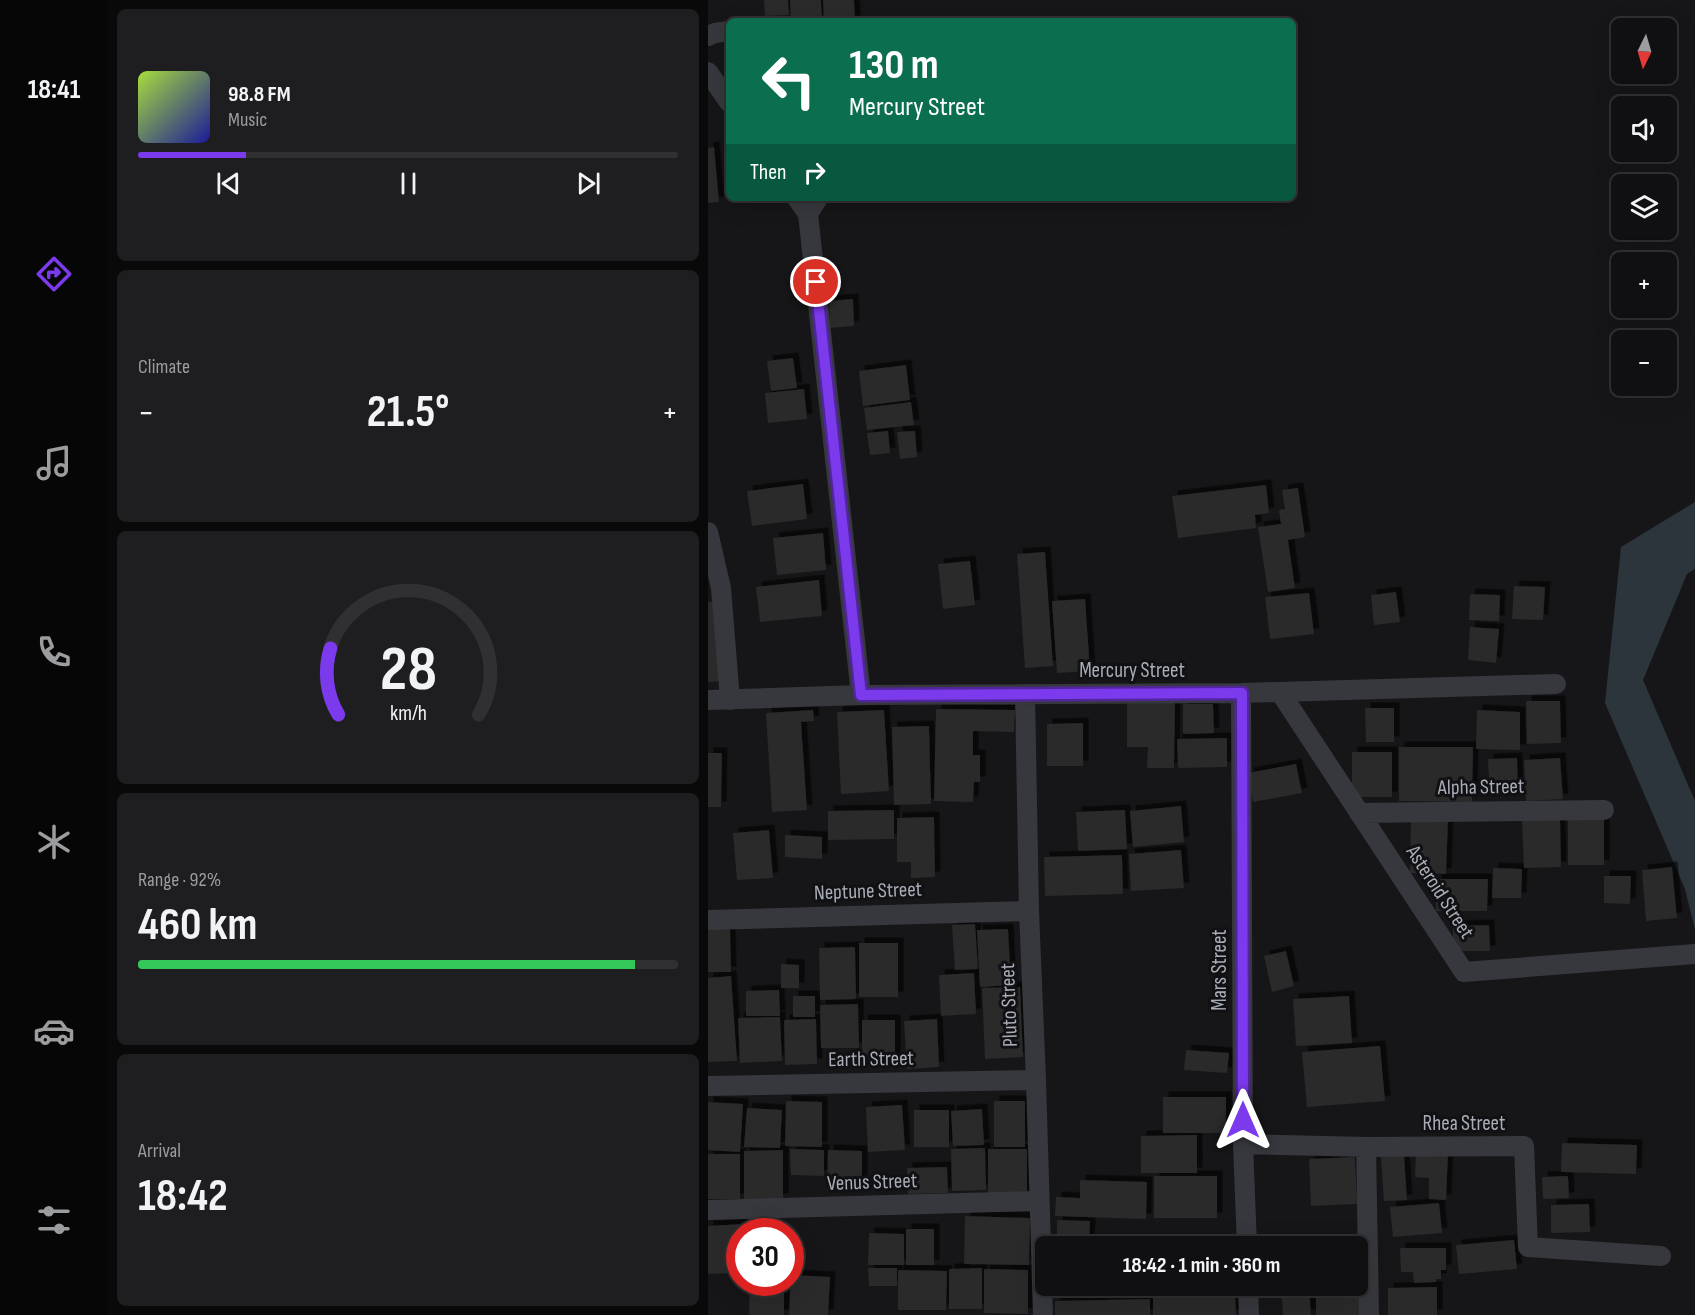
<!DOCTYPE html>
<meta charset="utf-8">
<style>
body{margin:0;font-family:"Sofia Sans Condensed",sans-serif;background:#1e1e20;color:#f1f3f6;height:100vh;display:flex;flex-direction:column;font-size:22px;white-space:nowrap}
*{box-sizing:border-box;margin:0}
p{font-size:20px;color:#9c9d9f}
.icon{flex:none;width:33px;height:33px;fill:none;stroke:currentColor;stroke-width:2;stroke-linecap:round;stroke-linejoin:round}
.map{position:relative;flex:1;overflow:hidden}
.sheet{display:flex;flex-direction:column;gap:9px;padding:9px;background:#09090a;width:600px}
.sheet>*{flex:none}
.hud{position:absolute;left:18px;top:18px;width:570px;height:183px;border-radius:9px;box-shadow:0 6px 24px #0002,0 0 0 2px #303032;background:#0b6e4f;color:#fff;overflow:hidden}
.needle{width:39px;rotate:185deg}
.fabs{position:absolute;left:903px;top:18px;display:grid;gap:12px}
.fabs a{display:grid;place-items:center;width:66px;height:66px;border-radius:9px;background:#101012;box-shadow:0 6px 24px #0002,0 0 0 2px #303032;font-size:30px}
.speed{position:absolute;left:18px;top:1218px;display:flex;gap:12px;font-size:30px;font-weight:700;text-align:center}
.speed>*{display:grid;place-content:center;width:78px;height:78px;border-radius:50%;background:#101012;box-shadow:0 6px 24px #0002,0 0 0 2px #303032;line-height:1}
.speed .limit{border:9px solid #d22;background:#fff;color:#111}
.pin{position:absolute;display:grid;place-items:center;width:51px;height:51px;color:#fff;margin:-26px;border:3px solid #fff;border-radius:50%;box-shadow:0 2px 6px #0007}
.me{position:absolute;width:66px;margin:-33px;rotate:0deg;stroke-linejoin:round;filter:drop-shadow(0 0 4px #0008)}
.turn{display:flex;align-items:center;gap:21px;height:126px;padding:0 24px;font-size:27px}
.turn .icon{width:78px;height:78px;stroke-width:2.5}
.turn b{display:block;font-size:42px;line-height:51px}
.then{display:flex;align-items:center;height:57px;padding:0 24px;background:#0003;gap:12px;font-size:22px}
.big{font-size:45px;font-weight:700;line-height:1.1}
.sheet .card{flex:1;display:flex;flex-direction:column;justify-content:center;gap:9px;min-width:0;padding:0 21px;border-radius:9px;background:#1e1e20}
.sheet .dial{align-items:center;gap:0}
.dial svg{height:156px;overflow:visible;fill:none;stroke:#303032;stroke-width:7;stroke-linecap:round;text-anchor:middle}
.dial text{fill:#f1f3f6;stroke:none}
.song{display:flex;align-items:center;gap:18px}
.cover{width:72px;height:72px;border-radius:9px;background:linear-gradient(135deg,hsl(80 70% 55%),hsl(240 70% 35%))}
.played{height:6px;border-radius:3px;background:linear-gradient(90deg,#7c3aed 20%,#303032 20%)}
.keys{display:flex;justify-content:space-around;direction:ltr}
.heat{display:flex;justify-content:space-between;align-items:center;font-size:33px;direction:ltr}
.charge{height:9px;border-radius:4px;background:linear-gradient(90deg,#34c759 92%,#303032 0)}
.trip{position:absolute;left:327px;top:1236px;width:333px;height:60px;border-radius:9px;background:#101012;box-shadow:0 6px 24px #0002,0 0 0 2px #303032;font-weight:700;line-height:60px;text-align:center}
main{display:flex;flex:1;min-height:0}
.tabs{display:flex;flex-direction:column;width:108px;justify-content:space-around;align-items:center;background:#060607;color:#9c9d9f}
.tabs .icon{width:42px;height:42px}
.tabs .selected{color:#7c3aed}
.tabs b{font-size:27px;color:#f1f3f6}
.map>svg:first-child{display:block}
.water{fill:#2c353c}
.building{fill:#29292c;filter:url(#shadow)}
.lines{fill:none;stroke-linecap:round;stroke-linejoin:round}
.street{stroke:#37383d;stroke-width:20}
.route-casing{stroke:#51269a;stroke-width:15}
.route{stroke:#7c3aed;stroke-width:10}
.labels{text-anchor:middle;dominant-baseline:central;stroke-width:6;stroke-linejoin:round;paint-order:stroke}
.street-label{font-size:21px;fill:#a8adb8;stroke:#111113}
</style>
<main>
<nav class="tabs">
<b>18:41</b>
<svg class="icon selected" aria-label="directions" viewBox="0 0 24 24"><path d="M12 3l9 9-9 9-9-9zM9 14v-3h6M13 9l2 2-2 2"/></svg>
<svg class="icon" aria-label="music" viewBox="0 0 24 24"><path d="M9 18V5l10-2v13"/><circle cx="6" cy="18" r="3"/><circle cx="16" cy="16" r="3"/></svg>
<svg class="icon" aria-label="phone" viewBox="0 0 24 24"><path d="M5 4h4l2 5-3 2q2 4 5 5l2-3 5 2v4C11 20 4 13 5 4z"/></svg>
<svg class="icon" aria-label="climate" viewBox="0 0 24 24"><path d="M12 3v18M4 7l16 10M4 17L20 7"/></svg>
<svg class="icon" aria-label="car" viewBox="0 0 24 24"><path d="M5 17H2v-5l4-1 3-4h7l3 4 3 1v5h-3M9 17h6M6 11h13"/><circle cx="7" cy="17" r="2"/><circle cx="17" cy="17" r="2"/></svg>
<svg class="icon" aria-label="filters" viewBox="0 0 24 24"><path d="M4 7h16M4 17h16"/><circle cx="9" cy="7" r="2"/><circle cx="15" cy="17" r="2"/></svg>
</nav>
<section class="sheet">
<div class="card">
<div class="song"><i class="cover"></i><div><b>98.8 FM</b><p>Music</p></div></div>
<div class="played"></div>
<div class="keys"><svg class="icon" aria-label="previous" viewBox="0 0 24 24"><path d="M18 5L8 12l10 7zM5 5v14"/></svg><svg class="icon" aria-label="pause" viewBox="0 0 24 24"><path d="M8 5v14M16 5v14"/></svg><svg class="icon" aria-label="next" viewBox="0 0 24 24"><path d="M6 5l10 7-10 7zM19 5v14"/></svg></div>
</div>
<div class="card"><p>Climate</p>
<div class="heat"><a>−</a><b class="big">21.5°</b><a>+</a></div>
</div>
<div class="card dial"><svg viewBox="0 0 100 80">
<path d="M14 69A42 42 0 1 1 86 69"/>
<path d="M14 69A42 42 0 0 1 10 35" stroke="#7c3aed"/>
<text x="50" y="56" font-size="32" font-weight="700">28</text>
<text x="50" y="72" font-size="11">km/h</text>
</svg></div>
<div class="card"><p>Range · 92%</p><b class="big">460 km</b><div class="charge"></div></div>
<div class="card"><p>Arrival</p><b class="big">18:42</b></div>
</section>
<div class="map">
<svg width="987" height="1315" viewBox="0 0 987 1315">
<defs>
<filter id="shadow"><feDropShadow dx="5.5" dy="-5.5" stdDeviation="0" flood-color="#0009"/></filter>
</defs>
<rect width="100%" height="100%" fill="#161618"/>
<!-- water -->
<path class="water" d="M987,502v67l-8,5 -44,106 52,121v129l-10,-41 -80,-186 16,-156z"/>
<!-- building -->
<path class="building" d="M56,0h24l1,15 -24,1z
M82,0h31l1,20 -31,1z
M115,0h31l1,21h-31z
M6,147l5,55 -11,1v-55z
M145,299l1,27 -24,2 -1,-27z
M85,358l4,30 -26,3 -4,-30z
M198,365l4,35 -47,6 -4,-35z
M96,389l3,30 -39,4 -3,-30z
M203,402l3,23 -47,5 -3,-22z
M180,431l2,22 -20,2 -3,-22z
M207,431l2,26 -17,2 -3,-27z
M95,484l4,35 -55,7 -5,-35z
M558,485l3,28 -14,2 1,13 -78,10 -6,-42z
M590,488l7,49 -17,3 7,48 -27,4 -10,-65 23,-3 -2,-14 6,-1 -3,-19z
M115,533l3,37 -49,5 -4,-37z
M337,552l8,114 -28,2 -8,-114z
M262,561l5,44 -32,4 -5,-45z
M111,580l3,36 -62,6 -4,-35z
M806,586l31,1 -2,33 -31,-1z
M688,592l4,30 -26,3 -3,-30z
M601,593l5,41 -44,5 -5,-42z
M762,594l30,1 -1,26 -30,-1z
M377,599l5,72 -33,2 -5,-72z
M10,601l6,80 -16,1v-80z
M762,627l29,2 -3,34 -28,-3z
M818,701h34l1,42 -34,1z
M419,703h48l-1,65h-27l1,-21h-21z
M475,704h30l1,29 -31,1z
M657,708h29v34h-28z
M228,709l79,1 -1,22 -41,-1v24h7v27h-6l-1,20 -39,-1z
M105,710l1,11 -13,1 6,88 -35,2 -6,-99z
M176,710l5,81 -48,3 -4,-82z
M769,710l43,2v38l-44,-1z
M375,723v43h-36v-42z
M221,726l2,78 -37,1 -2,-78z
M519,738v29l-49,1 -1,-29z
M691,747h74l-1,55 -73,-1z
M644,752h40v45h-40z
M0,753h14l-1,54h-13z
M809,758l1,35 -28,2 -2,-36z
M852,758l3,41 -37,2 -2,-41z
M588,764l6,29 -49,9 -5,-29z
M473,806l3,36 -51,5 -3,-36z
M186,810v29l-66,1v-29z
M417,810l2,39 -49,2 -2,-39z
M226,817l1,60 -24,1v-16h-14v-44z
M852,818l1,49 -37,1 -2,-49z
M703,819l37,1 -2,54 -36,-1z
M860,820h36v45h-36z
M61,830l4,48 -36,2 -4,-47z
M77,835l37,2v22l-37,-2z
M473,850l3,38 -53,3 -2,-37z
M414,855l1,39 -78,2 -1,-39z
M964,867l5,51 -31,3 -4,-51z
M785,868l29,1 -1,29h-29z
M896,876h27l-1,28 -26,-1z
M728,879h52l-1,32h-51z
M267,924l3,45 -23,1 -3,-45z
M781,925l1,26h-37v-25z
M0,927h22l1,45h-23z
M300,929l3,56 -31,2 -3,-57z
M151,943h39v54h-39z
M147,947l1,52 -36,1 -1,-52z
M578,951l8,35 -22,6 -8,-36z
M73,964l18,1v23h-18z
M266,973l2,41 -35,2 -2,-41z
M23,976l6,85 -29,1v-84z
M312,987l3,70 -38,2 -3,-71z
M71,990l1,26h-34v-25z
M85,996h22v21h-22z
M641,996l3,47 -56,3 -3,-47z
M150,1004l1,44h-38l-1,-43z
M72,1017l2,44 -42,2 -2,-45z
M108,1019l1,45 -32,1 -1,-45z
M229,1019l2,48 -32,2 -3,-48z
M154,1020h33v46h-33z
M672,1046l5,55 -78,6 -5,-55z
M478,1050l43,3 -2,20 -43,-3z
M455,1097h63v36h-63z
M78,1101l36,1v45l-37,-1z
M286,1101h31v46h-31z
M0,1102l35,2 -3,48 -32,-2z
M194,1105l3,45 -37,2 -2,-45z
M39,1108l35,2 -2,38 -36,-1z
M274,1109l2,36 -31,1 -2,-35z
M206,1110h35v37h-35z
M489,1135v38h-56v-37z
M854,1143l75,2 -1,29 -75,-2z
M277,1148l1,42 -34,1 -1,-42z
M82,1149l34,1v26l-33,-1z
M280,1149h39v47h-39z
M75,1150v49l-39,1v-49z
M120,1150l34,1v40h-35z
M708,1152l32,2 -2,46 -17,-1v-21l-14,-1z
M0,1154h32v45h-32z
M696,1156l3,44 -23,1 -3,-44z
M647,1157l2,47 -46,2 -2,-47z
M239,1167l1,26 -40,1 -1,-26z
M446,1176h63v42h-63z
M860,1176l1,22 -26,1 -1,-22z
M372,1180l67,2 -1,37 -91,-3 1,-19 24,1z
M731,1203l3,30 -49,4 -3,-30z
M881,1204l1,28 -39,1v-28z
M257,1216l65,2 -1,47 -65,-1z
M349,1220l33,1 -1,25h-32z
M36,1224v8h-4v41l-32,1v-48z
M198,1229h28v36h-28z
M161,1233l35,1v31h-36z
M607,1240h47v47h-4v-41h-43z
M806,1240l3,29 -58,5 -3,-29z
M692,1248h46v22h-5v9h-5v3l-22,1 -1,-11h-12z
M160,1268h29v18h-28z
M274,1268v41h-33v-40z
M276,1269l44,1v44l-44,-1z
M190,1270l49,1 -1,39h-48z
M83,1275l39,2 -2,38h-39z
M42,1282h34v33h-35z
M355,1286h44v5l-44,1z
M601,1287l2,28h-28l-2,-27z
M729,1287v28h-49v-27z
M651,1292v23h-43v-21z
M527,1294l1,21h-83v-19z
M442,1299v16h-95v-14z"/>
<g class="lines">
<!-- street -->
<path class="street" d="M0,36l7,-3 14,-2
M0,72l21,30
M89,198l11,16 53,481
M100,214l10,-16
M0,532l13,56 9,112
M572,692l184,280 231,-18
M533,693l2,451 4,102
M317,694l4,217 7,169 7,235
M0,700l153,-5 380,-2 315,-9
M651,813l245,-3
M0,920l321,-9
M0,1086l328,-6
M535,1144l123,3 158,-1 4,101 133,9
M658,1147l3,168
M0,1210l330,-9
M540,1286l1,29"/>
</g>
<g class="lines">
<!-- route casing -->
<g class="route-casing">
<path id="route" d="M108,282l45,413 381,-2 1,427"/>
</g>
<!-- route -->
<use href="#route" class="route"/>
</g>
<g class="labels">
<!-- street labels -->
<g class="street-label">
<text x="424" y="670">Mercury Street</text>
<text transform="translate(773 787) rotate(-1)">Alpha Street</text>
<text transform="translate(160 891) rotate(-2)">Neptune Street</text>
<text transform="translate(732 892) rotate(57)">Asteroid Street</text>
<text transform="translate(511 970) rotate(-90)">Mars Street</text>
<text transform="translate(301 1005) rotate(-92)">Pluto Street</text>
<text transform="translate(163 1059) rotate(-1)">Earth Street</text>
<text x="756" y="1123">Rhea Street</text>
<text transform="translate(164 1182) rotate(-2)">Venus Street</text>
</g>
</g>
</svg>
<div class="fabs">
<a><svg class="needle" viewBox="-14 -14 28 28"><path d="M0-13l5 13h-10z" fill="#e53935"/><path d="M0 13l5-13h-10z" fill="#9c9d9f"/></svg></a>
<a><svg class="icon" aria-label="sound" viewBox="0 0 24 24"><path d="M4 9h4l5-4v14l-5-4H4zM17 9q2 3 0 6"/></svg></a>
<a><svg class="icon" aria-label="layers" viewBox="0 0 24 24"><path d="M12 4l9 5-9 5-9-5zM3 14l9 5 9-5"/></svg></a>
<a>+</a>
<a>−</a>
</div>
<div class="speed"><div class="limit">30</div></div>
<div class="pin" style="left:108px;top:282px;background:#d93025"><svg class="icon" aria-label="arrive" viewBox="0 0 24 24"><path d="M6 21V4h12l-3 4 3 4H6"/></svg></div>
<svg class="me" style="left:535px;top:1120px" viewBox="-20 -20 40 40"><path d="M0-17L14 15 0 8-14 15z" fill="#7c3aed" stroke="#fff" stroke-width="4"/></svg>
<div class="trip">18:42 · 1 min · 360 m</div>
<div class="hud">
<div class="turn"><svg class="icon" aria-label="left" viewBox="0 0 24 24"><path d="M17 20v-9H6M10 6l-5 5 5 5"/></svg><div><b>130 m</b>Mercury Street</div></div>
<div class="then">Then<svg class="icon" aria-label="right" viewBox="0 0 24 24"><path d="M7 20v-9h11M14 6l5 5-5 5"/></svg></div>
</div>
</div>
</main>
